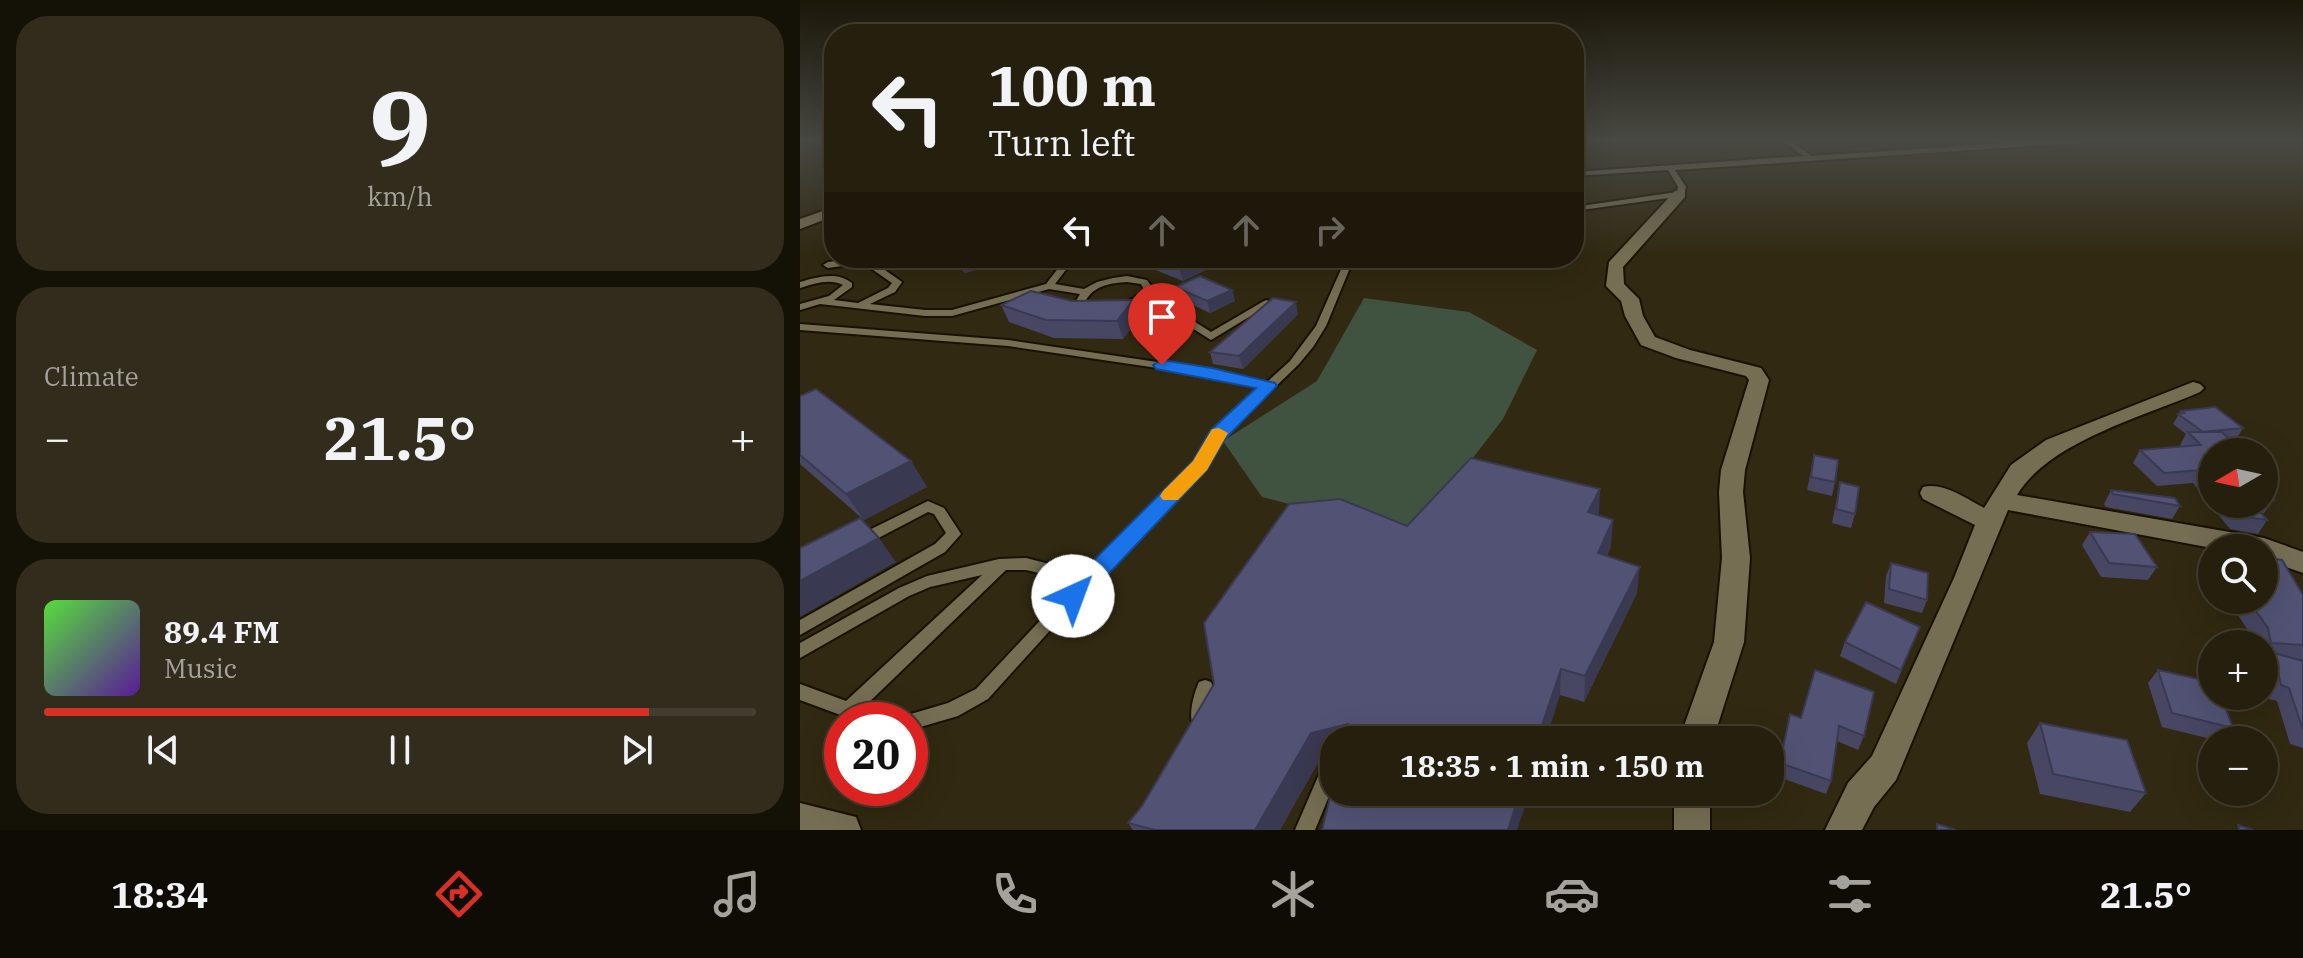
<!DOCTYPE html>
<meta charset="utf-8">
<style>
body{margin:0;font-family:"IBM Plex Serif",serif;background:#312c1b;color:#f1f3f6;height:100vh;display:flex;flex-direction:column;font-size:30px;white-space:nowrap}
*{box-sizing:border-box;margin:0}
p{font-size:26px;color:#a3a29d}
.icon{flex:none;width:44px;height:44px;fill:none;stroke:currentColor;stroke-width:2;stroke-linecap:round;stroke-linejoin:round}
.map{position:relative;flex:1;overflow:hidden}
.panel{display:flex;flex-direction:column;gap:16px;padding:16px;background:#141107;width:800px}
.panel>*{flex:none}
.hud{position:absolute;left:24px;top:24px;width:760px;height:244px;border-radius:32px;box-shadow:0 8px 32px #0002,0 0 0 2px #423d2e;background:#251f0d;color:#f1f3f6;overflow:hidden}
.needle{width:52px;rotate:261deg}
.tools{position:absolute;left:1398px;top:438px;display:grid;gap:16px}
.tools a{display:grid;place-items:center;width:80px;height:80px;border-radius:50%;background:#251f0d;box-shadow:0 8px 32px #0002,0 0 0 2px #423d2e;font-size:40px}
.speed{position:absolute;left:24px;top:702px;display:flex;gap:16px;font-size:40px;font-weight:700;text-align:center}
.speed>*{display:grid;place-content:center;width:104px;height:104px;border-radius:50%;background:#251f0d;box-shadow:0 8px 32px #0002,0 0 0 2px #423d2e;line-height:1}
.speed .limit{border:12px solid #d22;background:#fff;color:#111}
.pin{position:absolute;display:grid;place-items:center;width:68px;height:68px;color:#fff;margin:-82px -34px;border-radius:50% 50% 50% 0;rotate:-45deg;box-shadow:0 0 8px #0007}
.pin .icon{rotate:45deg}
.me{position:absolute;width:88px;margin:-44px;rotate:43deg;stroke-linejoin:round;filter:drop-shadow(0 0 6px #0008)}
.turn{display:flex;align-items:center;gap:28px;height:168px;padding:0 32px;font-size:36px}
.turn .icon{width:104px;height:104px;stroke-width:2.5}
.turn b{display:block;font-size:56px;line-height:68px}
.lanes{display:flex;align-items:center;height:76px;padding:0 32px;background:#0003;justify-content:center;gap:40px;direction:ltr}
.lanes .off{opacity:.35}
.big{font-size:60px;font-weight:700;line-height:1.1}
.panel .widget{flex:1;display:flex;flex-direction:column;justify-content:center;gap:12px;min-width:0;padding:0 28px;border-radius:32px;background:#312c1b}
.panel .dial{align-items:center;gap:0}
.dial b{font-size:104px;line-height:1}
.song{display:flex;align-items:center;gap:24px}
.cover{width:96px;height:96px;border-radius:12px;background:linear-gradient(135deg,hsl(110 70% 55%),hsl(270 70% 35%))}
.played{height:8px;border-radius:4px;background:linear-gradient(90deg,#d93025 85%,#423d2e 85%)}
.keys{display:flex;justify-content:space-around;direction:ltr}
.heat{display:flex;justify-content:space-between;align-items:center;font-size:44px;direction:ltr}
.trip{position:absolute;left:520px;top:726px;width:464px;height:80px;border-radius:32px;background:#251f0d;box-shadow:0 8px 32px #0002,0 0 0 2px #423d2e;font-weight:700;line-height:80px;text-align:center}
.menu{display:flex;height:128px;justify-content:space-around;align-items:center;background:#0f0c05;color:#a3a29d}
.menu .icon{width:56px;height:56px}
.menu .current{color:#d93025}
.menu b{font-size:36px;color:#f1f3f6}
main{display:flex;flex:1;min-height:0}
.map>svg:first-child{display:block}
.green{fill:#3f5340}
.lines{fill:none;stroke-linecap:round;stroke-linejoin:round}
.river{fill:#031d2c;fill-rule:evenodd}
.service-casing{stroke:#191200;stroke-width:4}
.minor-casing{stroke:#191200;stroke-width:4}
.service{fill:#766e53;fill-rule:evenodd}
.minor{fill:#766e53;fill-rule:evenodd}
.wall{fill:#474764}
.shaded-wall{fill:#393a51}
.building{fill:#525374;stroke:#393a51;stroke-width:2}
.route{fill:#1a73e8;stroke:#114b97;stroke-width:2}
.slow{fill:#f59e0b}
</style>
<main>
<section class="panel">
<div class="widget dial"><b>9</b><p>km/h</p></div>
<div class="widget"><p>Climate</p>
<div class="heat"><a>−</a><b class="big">21.5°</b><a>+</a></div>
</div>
<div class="widget">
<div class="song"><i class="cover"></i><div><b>89.4 FM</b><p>Music</p></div></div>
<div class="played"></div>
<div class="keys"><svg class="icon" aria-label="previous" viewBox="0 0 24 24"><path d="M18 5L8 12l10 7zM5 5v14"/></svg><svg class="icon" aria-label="pause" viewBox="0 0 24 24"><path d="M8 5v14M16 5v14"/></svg><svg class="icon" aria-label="next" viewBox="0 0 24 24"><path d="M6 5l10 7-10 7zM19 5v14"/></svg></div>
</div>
</section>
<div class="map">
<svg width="1503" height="830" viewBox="0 0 1503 830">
<rect width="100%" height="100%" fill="#312911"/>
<!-- green -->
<path class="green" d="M564,298l105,14 68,38 -34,69 -85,110 -64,-8 -92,-24 -39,-56 94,-60z"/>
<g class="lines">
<!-- river -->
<path class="river" d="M0,140l34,3v12l-34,-10z"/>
<!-- service casing -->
<g class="service-casing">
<path id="service" d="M774,140h24l-24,4z
M982,140h8l21,16 243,-16h39l-3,2 -415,28 11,17 -3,9 -109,15v-4l103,-15 1,-5 -10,-17 -94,6v-4l229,-16z
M60,258h8l34,24 -7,10 -25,12 55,6h27l94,-26 20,-26h9l-20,26 29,5 13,-7 16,-4 14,-2 20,4 7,10 -3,4 60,38 53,-31 3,-1 5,3 -61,37 -65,-41c-14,10 -44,18 -60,11 -3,-1 -8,-7 -10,-9l4,-7 -31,-5 -97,27h-27l-105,-12 -20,6v-6l29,-8 14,-11c-14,-7 -29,-1 -43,3v-6c18,-5 36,-11 52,1v4l-18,13 24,3 30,-15 4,-5 -29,-20 -35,5 -5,-3 5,-3zM327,282l14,2 3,6c-15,15 -32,17 -52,15l-6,-5c9,-15 25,-17 41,-18z
M546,258h8l-28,68 -13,21 -15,18 -76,73 -17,30 -112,115 -105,116 -30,17 -48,14v-10h-8l2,-4 44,-13 28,-14 100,-107 -50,-12h-20l-143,138 18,6 3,6h-30l-54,-20v-16l46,17 136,-126 -52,12 -21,9 -109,62v-15l99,-55 28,-12 72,-17 27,-1 59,15 110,-111 18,-29 48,-45 -49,-12 -204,-30 -208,-16v-6l208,16 204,30 55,12 23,-21 26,-35z
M128,501l16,7 17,26 -16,18 -145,83v-15l135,-76 11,-11 -12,-19 -6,-2 -63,33 -5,1 -5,-1 -2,-4 2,-4z
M405,680l6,2c5,11 -1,32 -6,43l-6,2 -6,-2c-5,-11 1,-32 6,-43z
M530,762l4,2v20l-19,46h-20l28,-65z"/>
</g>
<!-- minor casing -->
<g class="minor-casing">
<path id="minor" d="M880,190l5,1v6l-62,70 1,17 15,15 4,17 12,21 35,13 71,18 8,12 -24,90 -2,22 7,66 -6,84 -31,98h-34l35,-98 8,-84 -3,-66 2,-22 28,-90 -3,-4 -70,-18 -35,-13 -16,-29 -4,-15 -15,-15 3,-24 66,-71z
M34,207v9l-34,13v-10z
M1393,382l7,2 4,4 -4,4c-55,24 -152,50 -183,103l247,43 39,14v21l-39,-14v-11h-52l-204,-38 -112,270 -22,27 -12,23h-37l23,-47 24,-27 82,-178 21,-53 -52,-26 -3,-6 3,-6c20,-5 44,12 61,21l27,-43 35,-25z
M874,792h36v38h-36z
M0,803l56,14 5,13h-61z"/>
</g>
<!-- service -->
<use href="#service" class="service"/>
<!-- minor -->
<use href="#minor" class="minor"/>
</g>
<!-- wall -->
<path class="wall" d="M152,258h41l3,6 -31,9z
M285,258h124l3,9 -29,14 -35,-14 -59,1z
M375,287l57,3 3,11 -25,12 -32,-15z
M201,305l138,13 -16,21 -69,-1 -45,-16z
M498,314l-55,55 -30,-5 -3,-12z
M0,396l111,65 16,26 -63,33 -64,-56z
M1381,411l62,17 -6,10 -8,1 -17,13v52h52v-16l10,12 -10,13h-3l6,7 -9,14 -28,-5 -37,-46 -36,3 -24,-23 7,-13 42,-3 -2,-2 6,-11 -13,-10z
M1014,455l21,27 -3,14 -25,-6z
M1040,482l15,32 -4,14 -19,-5z
M1311,490l69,16 -8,13 -66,-12 -2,-3z
M799,515l12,31 -4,10 30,37 -53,109 -24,-7 -226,45 -14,19 -40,71h-147l-5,-7 14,-17 265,-280z
M1290,532l67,35 -9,13 -47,-3 -19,-32z
M1412,557v14l-4,-8z
M1091,563l36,37 -5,13 -38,-10 2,-27z
M1503,595v65l-7,-1 7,2v87l-13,-4 -13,-43 -8,-2 -5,-24v-10l6,-7 -6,-1v-13h-7l-29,-44h36z
M1120,627l-24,57 -56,-28 5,-14z
M1015,670l49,66 -6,14 -21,-9 -6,40 -5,13 -50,-18 14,-62 11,4z
M1358,670l75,58 -10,12h-8l-53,-13 -14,-44z
M1240,723l106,70 -16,19 -90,-18 -13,-51z"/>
<!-- shaded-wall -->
<path class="shaded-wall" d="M158,258h35l3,6 -31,9z
M393,258h16l3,9 -29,14 -5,-16z
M432,290l3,11 -25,12 -3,-12z
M333,300l6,18 -16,21 -6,-18z
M496,302l2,12 -55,55 -4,-13z
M111,461l16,26 -63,33 -18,-26z
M800,489l-1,26 -11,-3z
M813,520l-2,26 -14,33 1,-26z
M79,538l17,24 -96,55v-36z
M840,567l-3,26 -53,109 1,-26z
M761,669l-1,26 -14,45h-9z
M548,724l4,16h-18v16l-14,3 -40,71h-25l56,-97z
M720,792h10l-13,38h-9z"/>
<!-- building -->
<path class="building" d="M360,258h33l-15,7z
M400,276l32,14 -25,11 -32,-14z
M231,291l41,10 61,-1 -16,21 -71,-1 -45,-15z
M473,298l23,4 -57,54 -29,-4z
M16,389l95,72 -65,33 -46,-39v-59z
M1415,407l28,21 -40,4 -25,-18 6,-1 -3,-2z
M1388,432h34l20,20h-30v30l-10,-12 -38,3 -24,-23 61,-5z
M1014,455l24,5 -3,22 -24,-5z
M671,458l129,31 -12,23 25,8 -15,33 42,14 -55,109 -24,-7 -24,71h-193l4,-16 -37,9 -56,97h-100l-27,-7 14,-17 72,-122 -10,-61 85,-119 51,-5 67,27z
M1040,482l19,5 -4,27 -19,-5z
M1464,488l10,12 -10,-1z
M1311,490l64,8 5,8 -67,-12z
M1430,504h23l14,16 -28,-4z
M60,518l19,20 -79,43v-33z
M1290,532l45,2 22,33 -48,-4z
M1464,557l18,3 21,35v50l-32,-2 -3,-15 -20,-28h16z
M1091,563l37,10 -1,27 -38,-11z
M1066,602l54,25 -19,43 -56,-28z
M1474,653l29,8v69l-14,-42 -8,-3z
M1015,670l59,22 -10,44 -25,-10 -8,55 -51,-18 10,-49 11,4z
M1358,670l54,12v14h9l12,32 -61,-15z
M1240,723l87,17 19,53 -93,-19z
M534,781v11h186l-12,38h-186z
M1137,824l19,6h-19z
M1438,825l15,5h-14z"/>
<!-- sky -->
<linearGradient id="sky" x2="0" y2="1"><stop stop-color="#1b1709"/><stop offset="0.55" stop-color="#484943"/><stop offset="1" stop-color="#484943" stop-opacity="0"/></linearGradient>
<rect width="1503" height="256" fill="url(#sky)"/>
<!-- route -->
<path class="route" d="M362,360l50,8 63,15 2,3 -52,53 -18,31 -126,133 -8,2 -9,-2 -3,-7 3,-6 129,-129 17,-30 46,-43 -100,-19 -3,-4z"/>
<!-- slow -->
<path class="slow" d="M419,428l9,5 -21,37 -29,30h-15l-3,-4 3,-5 30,-30 19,-32z"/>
</svg>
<div class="tools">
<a><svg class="needle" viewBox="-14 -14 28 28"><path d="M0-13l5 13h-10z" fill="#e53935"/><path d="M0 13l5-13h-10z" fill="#a3a29d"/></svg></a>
<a><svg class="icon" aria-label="search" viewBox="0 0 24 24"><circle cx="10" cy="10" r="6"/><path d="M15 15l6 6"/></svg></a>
<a>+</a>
<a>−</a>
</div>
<div class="speed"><div class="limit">20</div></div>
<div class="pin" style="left:362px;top:365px;background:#d93025"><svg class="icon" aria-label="arrive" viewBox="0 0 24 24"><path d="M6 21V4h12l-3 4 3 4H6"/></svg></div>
<svg class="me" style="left:273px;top:596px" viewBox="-20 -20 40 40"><circle r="19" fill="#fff"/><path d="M0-13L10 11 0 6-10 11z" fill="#1a73e8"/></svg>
<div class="trip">18:35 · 1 min · 150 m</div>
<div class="hud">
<div class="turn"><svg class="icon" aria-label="left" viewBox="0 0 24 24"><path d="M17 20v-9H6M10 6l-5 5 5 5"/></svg><div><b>100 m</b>Turn left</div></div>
<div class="lanes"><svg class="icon" aria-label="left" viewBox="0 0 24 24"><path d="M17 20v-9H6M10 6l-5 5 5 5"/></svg><svg class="icon off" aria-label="ahead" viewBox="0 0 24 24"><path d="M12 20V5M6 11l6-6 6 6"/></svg><svg class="icon off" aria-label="ahead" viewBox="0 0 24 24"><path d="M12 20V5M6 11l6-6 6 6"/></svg><svg class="icon off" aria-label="right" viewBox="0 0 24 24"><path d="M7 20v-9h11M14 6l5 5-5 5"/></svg></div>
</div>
</div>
</main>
<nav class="menu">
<b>18:34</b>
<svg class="icon current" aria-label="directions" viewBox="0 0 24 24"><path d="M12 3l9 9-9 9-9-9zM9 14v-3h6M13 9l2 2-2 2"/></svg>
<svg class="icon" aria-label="music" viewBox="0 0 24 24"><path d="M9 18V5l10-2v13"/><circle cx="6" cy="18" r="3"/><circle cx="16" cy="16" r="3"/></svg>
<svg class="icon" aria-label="phone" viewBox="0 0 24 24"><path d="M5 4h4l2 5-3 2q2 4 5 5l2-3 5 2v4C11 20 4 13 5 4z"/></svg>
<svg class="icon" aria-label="climate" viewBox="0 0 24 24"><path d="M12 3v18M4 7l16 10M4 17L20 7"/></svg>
<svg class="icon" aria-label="car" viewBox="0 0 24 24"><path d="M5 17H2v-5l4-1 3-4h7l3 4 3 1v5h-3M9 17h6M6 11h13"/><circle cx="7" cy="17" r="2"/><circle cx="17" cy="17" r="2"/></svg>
<svg class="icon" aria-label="filters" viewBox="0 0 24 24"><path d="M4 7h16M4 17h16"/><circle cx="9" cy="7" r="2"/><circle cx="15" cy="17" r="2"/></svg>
<b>21.5°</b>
</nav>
